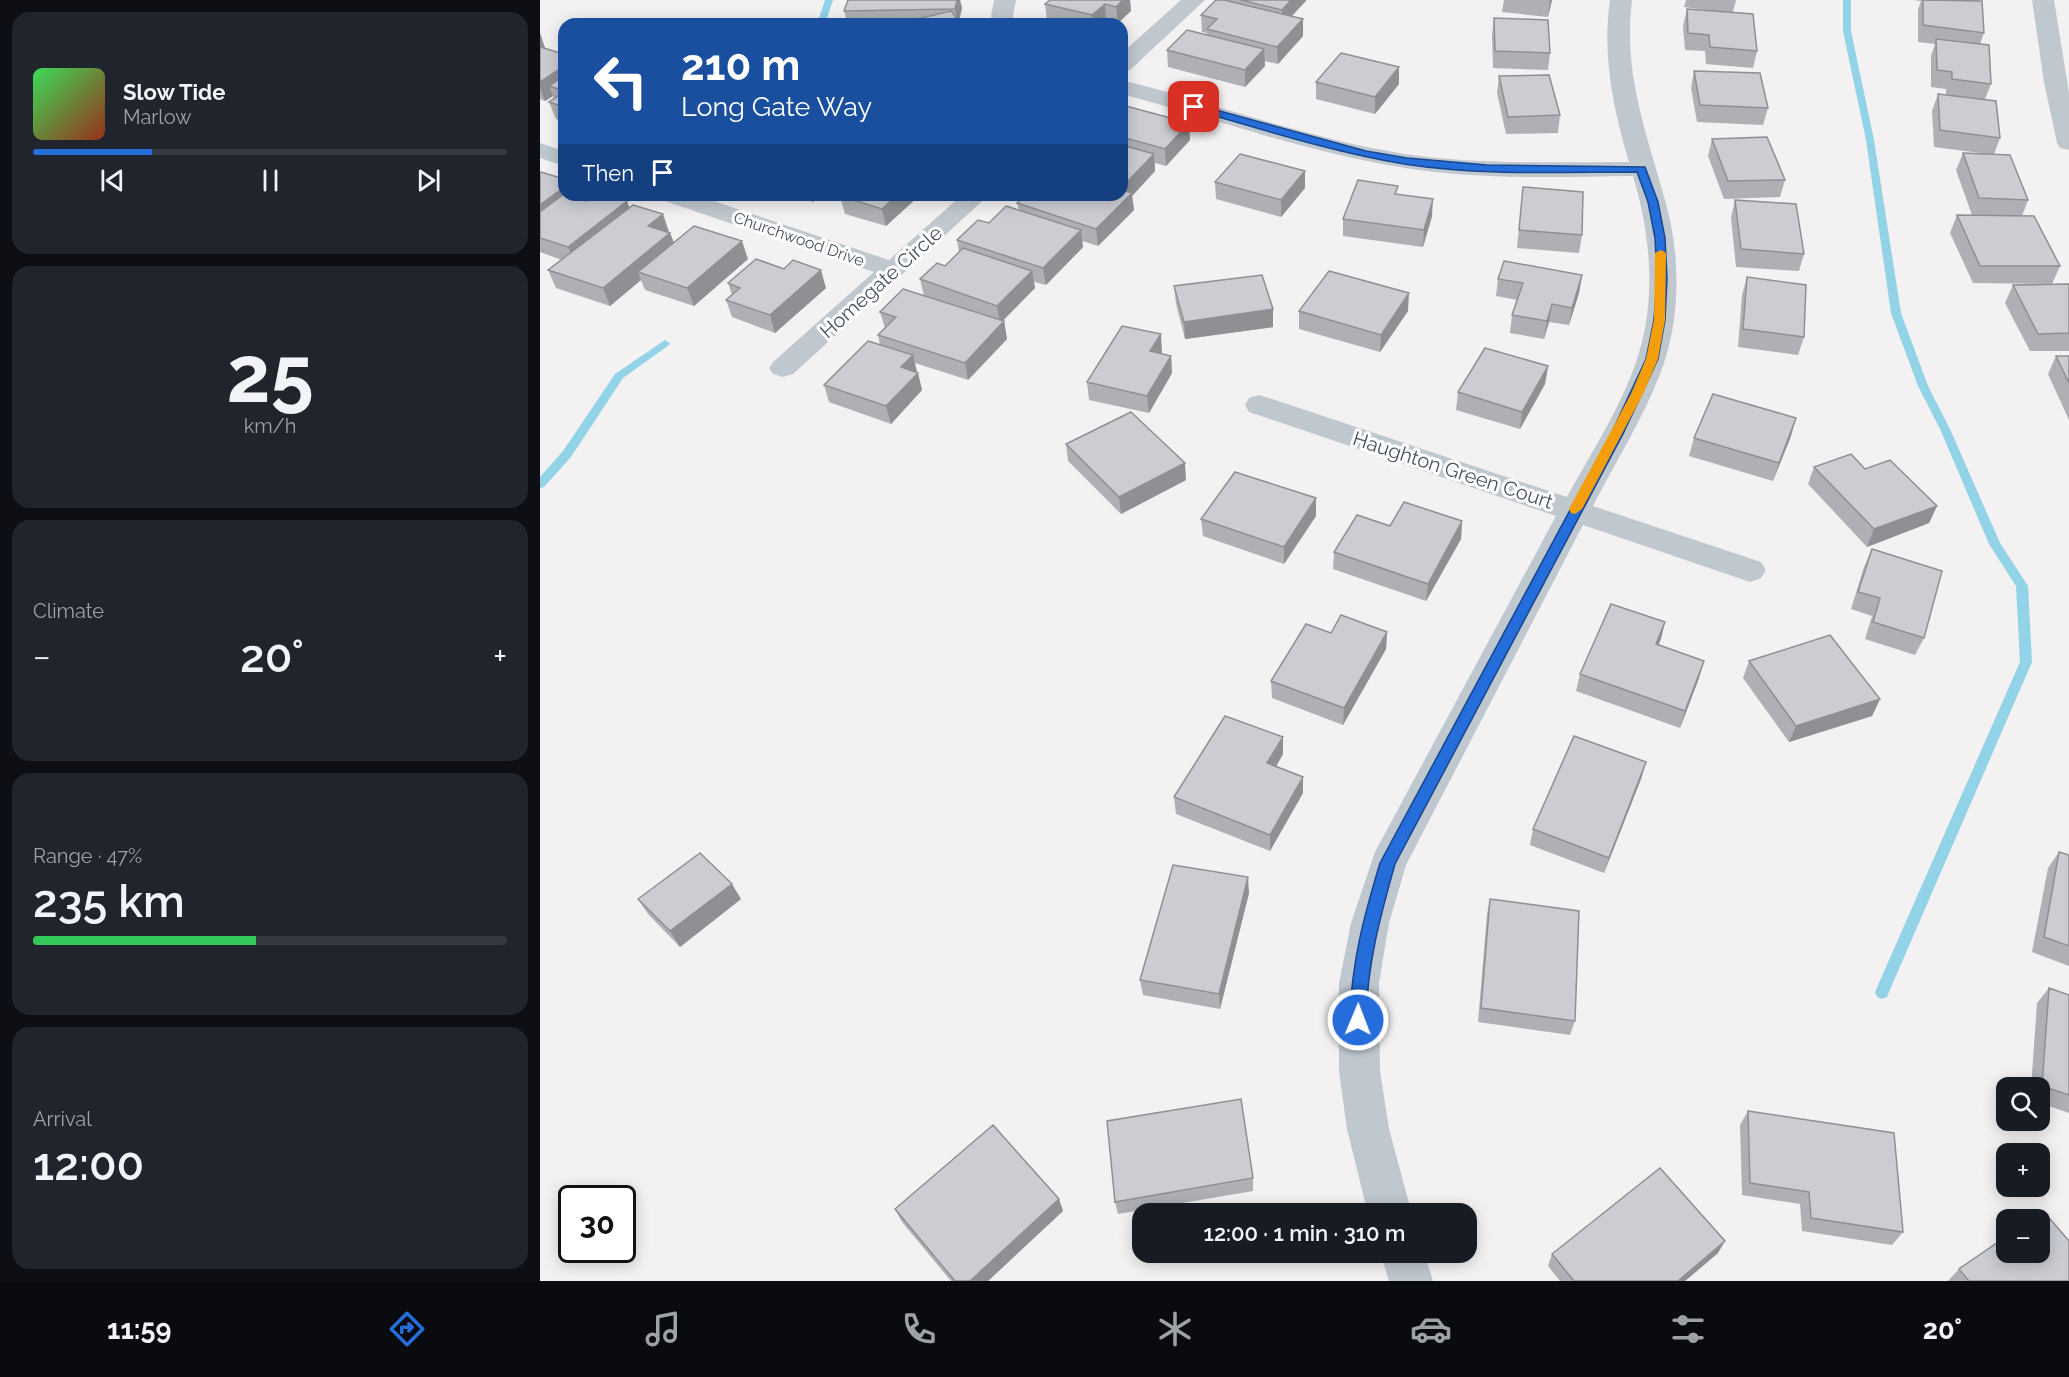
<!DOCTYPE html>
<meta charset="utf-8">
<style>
body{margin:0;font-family:Raleway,sans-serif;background:#20242c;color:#f1f3f6;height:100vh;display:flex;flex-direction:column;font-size:22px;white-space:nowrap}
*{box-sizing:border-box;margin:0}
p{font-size:20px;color:#9ea1a6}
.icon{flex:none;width:33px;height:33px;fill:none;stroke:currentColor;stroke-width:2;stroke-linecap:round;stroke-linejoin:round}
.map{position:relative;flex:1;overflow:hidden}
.side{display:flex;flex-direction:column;gap:12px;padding:12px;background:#0d0f14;width:540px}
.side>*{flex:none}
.guide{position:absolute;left:18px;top:18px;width:570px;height:183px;border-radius:18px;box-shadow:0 3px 15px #0003;background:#1a4fa0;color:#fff;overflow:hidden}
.tools{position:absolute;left:1456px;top:1077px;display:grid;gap:12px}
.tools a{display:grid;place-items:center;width:54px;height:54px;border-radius:12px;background:#171b24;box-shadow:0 3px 15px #0003;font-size:30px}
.speed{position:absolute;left:18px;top:1185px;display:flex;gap:12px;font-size:30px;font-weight:700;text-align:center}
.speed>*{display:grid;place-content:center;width:78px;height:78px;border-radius:50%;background:#171b24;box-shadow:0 3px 15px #0003;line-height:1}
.speed .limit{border:3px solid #111;border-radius:9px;background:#fff;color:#111}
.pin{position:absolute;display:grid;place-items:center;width:51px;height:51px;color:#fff;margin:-26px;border-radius:12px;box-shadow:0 3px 9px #0006}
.me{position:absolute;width:66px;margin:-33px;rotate:1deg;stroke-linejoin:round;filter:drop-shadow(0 0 4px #0008)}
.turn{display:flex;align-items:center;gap:21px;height:126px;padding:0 24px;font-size:27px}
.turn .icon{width:78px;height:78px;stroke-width:2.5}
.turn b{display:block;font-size:42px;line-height:51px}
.then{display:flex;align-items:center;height:57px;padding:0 24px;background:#0003;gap:12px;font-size:22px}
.big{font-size:45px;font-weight:600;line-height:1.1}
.side .card{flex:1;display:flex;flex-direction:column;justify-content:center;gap:9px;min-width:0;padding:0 21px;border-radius:18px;background:#20242c}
.side .dial{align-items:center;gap:0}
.dial b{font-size:78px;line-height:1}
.song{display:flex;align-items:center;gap:18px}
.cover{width:72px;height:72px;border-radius:9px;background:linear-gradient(135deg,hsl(130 70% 55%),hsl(10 70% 35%))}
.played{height:6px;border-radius:3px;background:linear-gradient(90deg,#246dda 25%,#363941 25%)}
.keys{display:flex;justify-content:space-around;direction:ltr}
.heat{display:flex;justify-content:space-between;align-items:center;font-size:33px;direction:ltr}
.charge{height:9px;border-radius:4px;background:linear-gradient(90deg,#34c759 47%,#363941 0)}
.trip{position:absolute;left:592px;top:1203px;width:345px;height:60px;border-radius:18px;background:#171b24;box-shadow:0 3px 15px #0003;font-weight:600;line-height:60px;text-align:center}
.menu{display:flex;height:96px;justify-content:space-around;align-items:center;background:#090b0e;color:#9ea1a6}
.menu .icon{width:42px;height:42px}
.menu .active{color:#246dda}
.menu b{font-size:27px;color:#f1f3f6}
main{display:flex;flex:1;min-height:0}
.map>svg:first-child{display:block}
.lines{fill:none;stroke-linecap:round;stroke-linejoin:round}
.stream{fill:#93d3e8;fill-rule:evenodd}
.minor{fill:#c0c8cf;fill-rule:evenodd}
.wall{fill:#afb0b5}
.shaded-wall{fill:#8e9094}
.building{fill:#cbcdd3;stroke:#8e9094;stroke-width:1.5}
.route{fill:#246dda;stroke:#17478e;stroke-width:1.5}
.slow{fill:#f59e0b}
.labels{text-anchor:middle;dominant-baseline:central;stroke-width:6;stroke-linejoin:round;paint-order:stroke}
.far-street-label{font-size:16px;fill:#4a535d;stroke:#fff}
.street-label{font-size:20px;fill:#4a535d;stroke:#fff}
</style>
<main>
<section class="side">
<div class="card">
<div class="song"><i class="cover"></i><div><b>Slow Tide</b><p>Marlow</p></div></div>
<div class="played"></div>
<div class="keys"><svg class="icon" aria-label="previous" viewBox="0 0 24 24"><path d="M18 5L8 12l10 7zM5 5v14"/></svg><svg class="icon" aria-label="pause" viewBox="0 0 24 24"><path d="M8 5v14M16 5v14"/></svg><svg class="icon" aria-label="next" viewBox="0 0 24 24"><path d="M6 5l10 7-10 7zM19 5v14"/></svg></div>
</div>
<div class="card dial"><b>25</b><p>km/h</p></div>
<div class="card"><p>Climate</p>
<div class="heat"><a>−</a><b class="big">20°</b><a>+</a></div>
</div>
<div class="card"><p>Range · 47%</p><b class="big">235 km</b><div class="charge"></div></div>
<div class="card"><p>Arrival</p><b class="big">12:00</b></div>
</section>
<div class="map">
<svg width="1529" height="1281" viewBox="0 0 1529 1281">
<rect width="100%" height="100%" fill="#f3f1f1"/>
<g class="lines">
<!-- stream -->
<path class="stream" d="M285,0h8l-8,24h-8z
M1303,0h8v31l23,109 27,173 27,73 22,43 50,114 28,43 4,76 -143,330 -2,5 -5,2 -5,-2 -2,-5 145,-330 -4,-76 -27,-42 -49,-115 -22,-43 -27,-73 -25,-173 -23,-109z
M125,340l5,3 -1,2 -46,33 -52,79 -27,30 -4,1v-11l23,-26 52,-77z"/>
<!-- minor -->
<path class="minor" d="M454,0h22l-3,16 2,8h-22l-2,-8z
M641,0h24l-75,70 -8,2v-19z
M1070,0h22c-9,74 14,131 33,200 15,52 16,112 -1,163 -17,50 -47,96 -71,143l168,56 5,8 -5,8 -11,4 -167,-57 -177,340 -17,58 -10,60 1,88 9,58 23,85h-44l-21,-85 -8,-58v-88l12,-60 24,-71 181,-336 -307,-104 -4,-7 4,-7 10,-3 10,3 298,99c24,-44 53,-88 69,-135 21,-60 15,-126 -3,-186 -76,1 -153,4 -228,-8 -96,-15 -189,-49 -283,-74v-14c95,24 187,59 283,74 74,11 149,8 224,8 -16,-54 -27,-106 -19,-162z
M1492,0h22l15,93v57l-9,-2 -3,-5 -13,-61z
M0,143l24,8v15l-24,-8z
M119,195h37l193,65 73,-65h27l-196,179 -10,3 -10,-3 -4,-6 4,-6 101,-90 -212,-72z
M840,1252h44l9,29h-44z"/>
</g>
<!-- wall -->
<path class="wall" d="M308,0h112l2,8 -3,13 2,3h-113l-4,-13z
M510,0h80l1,11 -13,12 -12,-2 -3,3h-42l-14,-3 -2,-17z
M676,0h90l-14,16 11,3v17l-25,28 -14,-3 1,5 -20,21 -77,-20 -1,-17 40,-15v-2l-5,-1 -1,-17z
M964,0h48l-4,17 -46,-5z
M1146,0h50l-3,12 24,39 -4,17 -47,-4 -1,-13 -20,-1 -2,-24 4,-17 27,2 -30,-4z
M1374,0h63l7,33 -4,11 11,40 -6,15 15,39 -6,16 34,46 -6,16 38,50 -8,18 -79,-1 -23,-50 7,-18h15l-16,-45 7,-17h18l-47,-6 -2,-36 6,-17 8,1v-6l-15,-2v-31l4,-12 -17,-2v-32l3,-9z
M954,18l56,35 -2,17 -55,-2 -1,-33z
M0,33l5,15 19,6v68l-8,-3 -7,-17 5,-3 -1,-3 -8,5 -5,-2z
M1154,71l74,37 -5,17 -66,-3 -6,-34z
M959,76l61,39 -2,18 -52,1 -9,-41z
M776,82l83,2 -24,30 -59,-15z
M582,105l68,35 -24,26 -11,-3v8l-23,25 2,14 -36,36 -16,-5 1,6 -37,38 -12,-3 1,6 -32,33h1l3,18 -39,41 -53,-17 7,27 -31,34 -62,-22 -5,-17 56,-40 -2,-10 7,-7 -5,-16 44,-16 -4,-17 25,-13 14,-14 -2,-12 32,-17 30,-13 -2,-7 5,-5v-3h100z
M1172,139l73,41 -5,17 -56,2 -16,-43z
M0,173l24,22h13l2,3 7,3 43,6 40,25 -1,1h2l4,10 74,16 -54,47 -49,-16 -4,-10 -31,26 -54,-18 -8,-18 14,-10 -22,-8z
M675,182l90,6 -24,29 -65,-18z
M983,187l59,48 -3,18 -62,-5z
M250,195h130l-34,31 -41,-12 -4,-14 -2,1 -18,-5 -8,6z
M1195,200l69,54 -5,17 -63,-4 -5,-49z
M892,216l-9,31 -80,-11v-17z
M1042,275l-3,18 -10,32 -20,-3 -5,17 -34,-6 2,-18 5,-15 -21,-4 2,-17z
M1207,277l57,60 -6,18 -60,-8 4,-52z
M188,283l98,5 -51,45 -43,-16 -6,-17 6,-5z
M1529,284v67h-39l-25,-48 8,-18z
M634,286l99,41 -88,12 -9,-35z
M759,311h109l-28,41 -81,-23z
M622,352l-1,2 10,2 1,17 -23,40 -60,-13 -2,-18z
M1516,356h13v64l-21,-46z
M1008,366l-3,18 -25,45 -64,-19 2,-18z
M1251,436l-18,45 -84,-25 5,-18z
M526,444l120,36 -65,34 -53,-53z
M1274,467l51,2 72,37 -8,17 -62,24 -59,-63z
M776,516l-32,48 -81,-28 -2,-17z
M922,521l-1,18 -35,62 -93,-32 1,-17z
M1332,549l52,89 -9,17 -50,-16 7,-23 -21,-7 13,-42z
M1125,622l-7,23 41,33 -19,50 -104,-37 4,-17z
M847,632l-1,17 -43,76 -71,-27 -1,-17 60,-48z
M1209,661l131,38 -8,17 -83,26 -46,-64z
M743,737v17l-7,13 27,26 -33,58 -94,-37 -2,-17z
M1106,762l-5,17 -37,94 -74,-28 3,-16z
M1519,852l10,3v111l-37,-14 16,-84z
M709,893l-29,116 -77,-14 -3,-15z
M98,899h103l-61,48 -32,-33z
M950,899l85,122 -5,14 -92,-13 9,-108z
M1509,988l20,7v118l-29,-10v-15h-9l6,-85z
M1208,1111l155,121 -11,13 -90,-14 -2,-27 -58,-9 -2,-70z
M713,1178v13l-135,23 -3,-12z
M519,1199l4,12 -75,70h-37l-49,-59 -7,-13z
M1178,1253l-33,28h-125l-12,-15 4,-12z
M1419,1269l110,12h-121z"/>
<!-- shaded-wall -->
<path class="shaded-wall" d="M417,0h3l2,8 -4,16 -3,-15z
M583,0h7l1,11 -13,12 -2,-16z
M751,0h15v1l-24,25v-16z
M1010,0h2l-4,17z
M565,4l1,17 -3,3h-10l-1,-9z
M763,19v17l-25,28 -1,-17z
M0,33l6,18 -6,4z
M724,49l1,17 -20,21v-17z
M24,66v22l-15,-2 4,10 -8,5 -5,-12v-7z
M859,67v17l-24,30v-17z
M649,123l1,17 -24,26 -1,-17z
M614,154l1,17 -23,25 2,14 -36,36 -2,-17 28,-28 -1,-15z
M765,171v17l-24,29v-17z
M24,187v8h13l2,4 -39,29v-23z
M271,195h10v1l-8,6z
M298,195h8l-6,1 1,4 -2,1z
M357,195h23l-34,31 -4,-17z
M893,199l-1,17 -9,31 1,-17z
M87,201l6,17 -58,46 -7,-17z
M123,214l6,18 -15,12 -6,-18z
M541,230l2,17 -37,38 -3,-17z
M130,233l7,18 -39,21 3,8 -31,26 -7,-18z
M202,241l6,18 -54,47 -7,-18z
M281,270l5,18 -51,45 -5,-18z
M492,271l3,17 -35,35 -3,-17z
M1042,275l-3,18 -10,32 3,-17z
M869,293l-1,18 -28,41 1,-17z
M1012,304l-3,18 -5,17 3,-18z
M733,309v18l-88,12 -1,-17z
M464,321l3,18 -39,41 -3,-17z
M621,334l1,18 -10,17 -2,-18z
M373,355l4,18 -16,-6z
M631,356l1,17 -23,40 -2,-17z
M1008,366l-3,18 -25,45 2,-17z
M378,373l4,17 -31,34 -5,-18z
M1256,418l-5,18 -18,45 6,-18z
M645,463l1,17 -65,34 -2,-17z
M776,498v18l-32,48v-17z
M1397,506l-8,17 -62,24 7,-18z
M922,521l-1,18 -35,62 2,-17z
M1125,622l-4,17 -10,23 5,-18z
M847,632l-1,17 -43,76 1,-17z
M1164,661l-5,17 -19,50 5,-17z
M1340,699l-8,17 -83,26 7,-16z
M743,737v17l-15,26 -1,-17z
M1106,762l-5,17 -37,94 5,-15z
M763,777v16l-33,58v-16z
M708,877l1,16 -29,116 -1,-15z
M192,884l9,15 -61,48 -10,-16z
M519,1199l4,12 -75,70h-18z
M1185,1241l-7,12 -33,28h-7z"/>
<!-- building -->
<path class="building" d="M308,0h109l-2,9 -111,2z
M510,0h73l-7,7 -11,-3 -13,11 -47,-11z
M676,0h8l79,19 -26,28 -70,-18 10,-10 -16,-4z
M701,0h50l-9,10z
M1383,0l59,1 2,32 -61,-8z
M1147,9l66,5 4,37 -47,-4 -1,-12 -21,-2z
M411,11l10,13h-65z
M954,18l54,2 2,33 -55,-2z
M647,30l77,19 -19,21 -78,-20z
M1396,39l53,6 2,39 -39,-5v-7l-15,-2z
M0,47l24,7v12l-24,16z
M801,53l58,14 -24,30 -59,-15z
M1154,71l66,2 8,35 -68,-3z
M1009,75l11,40 -52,2 -9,-41z
M24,76v15l-15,-5z
M24,92v15l-15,-5z
M1398,94l58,7 4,37 -60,-8z
M582,105l67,18 -24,26 -43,-12z
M1227,137l18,43 -57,1 -16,-42z
M582,145l32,9 -31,32h-1z
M1423,153l47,2 18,45 -49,-2z
M700,154l65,17 -24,29 -66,-18z
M1,172l23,7v8l-24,18v-32z
M818,180l40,6 -3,8 38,5 -9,31 -81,-11z
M983,187l60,5 -1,43 -63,-5z
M582,190l10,3 -36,36 -79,-26 9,-8h96z
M24,194v1h4l18,6 7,-6h15l19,6 -59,46 -28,-9v-26z
M301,195h56l-15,14 -42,-13z
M1195,200l61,4 8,50 -63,-5z
M93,205l30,9 -15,12 22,7 -67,55 -55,-18z
M466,206l75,24 -38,38 -86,-28 21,-20 11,3z
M1417,215l77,1 26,50h-80z
M154,226l48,15 -55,47 -49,-16z
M423,248l69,23 -35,35 -77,-27 17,-16 8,3z
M216,259l28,10 9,-9 28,10 -51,45 -44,-15 14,-12 -12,-5z
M964,261l78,14 -10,33 -20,-4 -5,17 -35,-6 11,-32 -25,-4z
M789,271l80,22 -28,42 -82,-24z
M722,275l11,34 -89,13 -10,-36z
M1207,277l59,8 -2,52 -61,-8z
M1529,284v49l-31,1 -25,-49z
M363,289l101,32 -39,42 -87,-28 18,-18 -16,-5z
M582,326l39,8 -11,17 21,5 -24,40 -60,-14z
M328,341l45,14 -12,12 17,6 -32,33 -62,-21z
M945,348l63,18 -26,46 -64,-20z
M1516,356h13v27z
M1173,394l83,24 -17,45 -85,-25z
M591,412l54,51 -66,34 -53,-53z
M1311,454l14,15 25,-9 47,46 -63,23 -60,-62z
M695,472l81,26 -32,49 -83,-28z
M864,502l58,19 -34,63 -94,-32 23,-37 33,11z
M1332,549l70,22 -18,67 -51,-16 7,-24 -22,-6z
M1071,604l54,18 -9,22 48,17 -19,50 -105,-37z
M801,615l46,17 -43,76 -73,-27 35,-57 25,9z
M1290,635l50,64 -84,27 -47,-65z
M685,716l58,21 -16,26 36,14 -33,58 -96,-38z
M1034,736l72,26 -37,96 -76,-29z
M1519,852l10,3v91l-25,-9z
M160,853l32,31 -62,47 -32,-32z
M633,865l75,12 -29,117 -79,-14z
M950,899l89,12 -4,110 -94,-13z
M1509,988l20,7v100l-27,-9z
M701,1099l12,79 -138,24 -8,-81z
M1208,1111l146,22 9,99 -92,-14 -2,-26 -59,-9z
M453,1125l66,74 -89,82h-15l-60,-72z
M1120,1168l65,73 -47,40h-104l-22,-27z
M1503,1211l26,30v40h-100l-10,-12 48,-33v16h33v-32h-10z"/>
<!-- route -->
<path class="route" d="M654,104l172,47 41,7 80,7 158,2 13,35 7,36 2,40 -2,42 -7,39 -35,75 -228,430c-15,53 -28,101 -29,156l-2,5 -6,2 -6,-2 -2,-5c1,-56 14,-104 30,-157l231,-429 35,-75 8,-39 3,-42 -2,-40 -7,-36 -11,-30c-77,0 -156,4 -233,-8 -72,-12 -143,-35 -213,-55l-1,-2z"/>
<!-- slow -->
<path class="slow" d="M1121,250l5,3 -1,67 -7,39 -15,35 -61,115 -7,5 -4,-1 -2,-4 62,-115 15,-35 8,-39 1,-67z"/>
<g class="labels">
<!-- far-street labels -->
<g class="far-street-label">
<text transform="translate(259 239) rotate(19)">Churchwood Drive</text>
</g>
<!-- street labels -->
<g class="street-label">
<text transform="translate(341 282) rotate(-42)">Homegate Circle</text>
<text transform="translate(913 470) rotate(18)">Haughton Green Court</text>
</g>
</g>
</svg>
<div class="tools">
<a><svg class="icon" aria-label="search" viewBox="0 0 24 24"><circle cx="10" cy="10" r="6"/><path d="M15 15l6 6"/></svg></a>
<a>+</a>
<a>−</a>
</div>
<div class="speed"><div class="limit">30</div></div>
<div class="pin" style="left:654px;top:107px;background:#d93025"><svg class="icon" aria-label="arrive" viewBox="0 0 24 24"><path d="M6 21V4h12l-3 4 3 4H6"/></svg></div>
<svg class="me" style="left:818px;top:1020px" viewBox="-20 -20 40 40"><circle r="17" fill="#246dda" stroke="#fff" stroke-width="3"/><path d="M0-11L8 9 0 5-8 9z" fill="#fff"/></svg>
<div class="trip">12:00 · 1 min · 310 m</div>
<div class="guide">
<div class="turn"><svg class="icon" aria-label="left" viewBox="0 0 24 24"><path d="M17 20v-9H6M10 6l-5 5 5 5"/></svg><div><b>210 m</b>Long Gate Way</div></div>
<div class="then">Then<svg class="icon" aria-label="arrive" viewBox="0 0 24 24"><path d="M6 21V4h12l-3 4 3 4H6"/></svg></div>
</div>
</div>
</main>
<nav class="menu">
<b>11:59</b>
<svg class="icon active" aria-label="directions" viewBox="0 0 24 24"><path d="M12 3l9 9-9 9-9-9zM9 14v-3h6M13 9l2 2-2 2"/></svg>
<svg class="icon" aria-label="music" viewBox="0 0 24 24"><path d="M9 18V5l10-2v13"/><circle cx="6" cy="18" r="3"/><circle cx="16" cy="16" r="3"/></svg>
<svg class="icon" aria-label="phone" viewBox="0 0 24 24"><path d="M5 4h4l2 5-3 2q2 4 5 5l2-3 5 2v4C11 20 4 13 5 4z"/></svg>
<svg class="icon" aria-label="climate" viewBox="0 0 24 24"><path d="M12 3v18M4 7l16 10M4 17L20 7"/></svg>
<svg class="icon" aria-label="car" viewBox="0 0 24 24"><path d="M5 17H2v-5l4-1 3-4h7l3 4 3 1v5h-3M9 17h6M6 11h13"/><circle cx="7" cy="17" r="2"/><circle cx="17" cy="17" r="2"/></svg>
<svg class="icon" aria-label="filters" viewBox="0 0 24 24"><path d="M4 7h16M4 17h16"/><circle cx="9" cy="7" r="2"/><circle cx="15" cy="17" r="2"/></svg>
<b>20°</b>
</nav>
